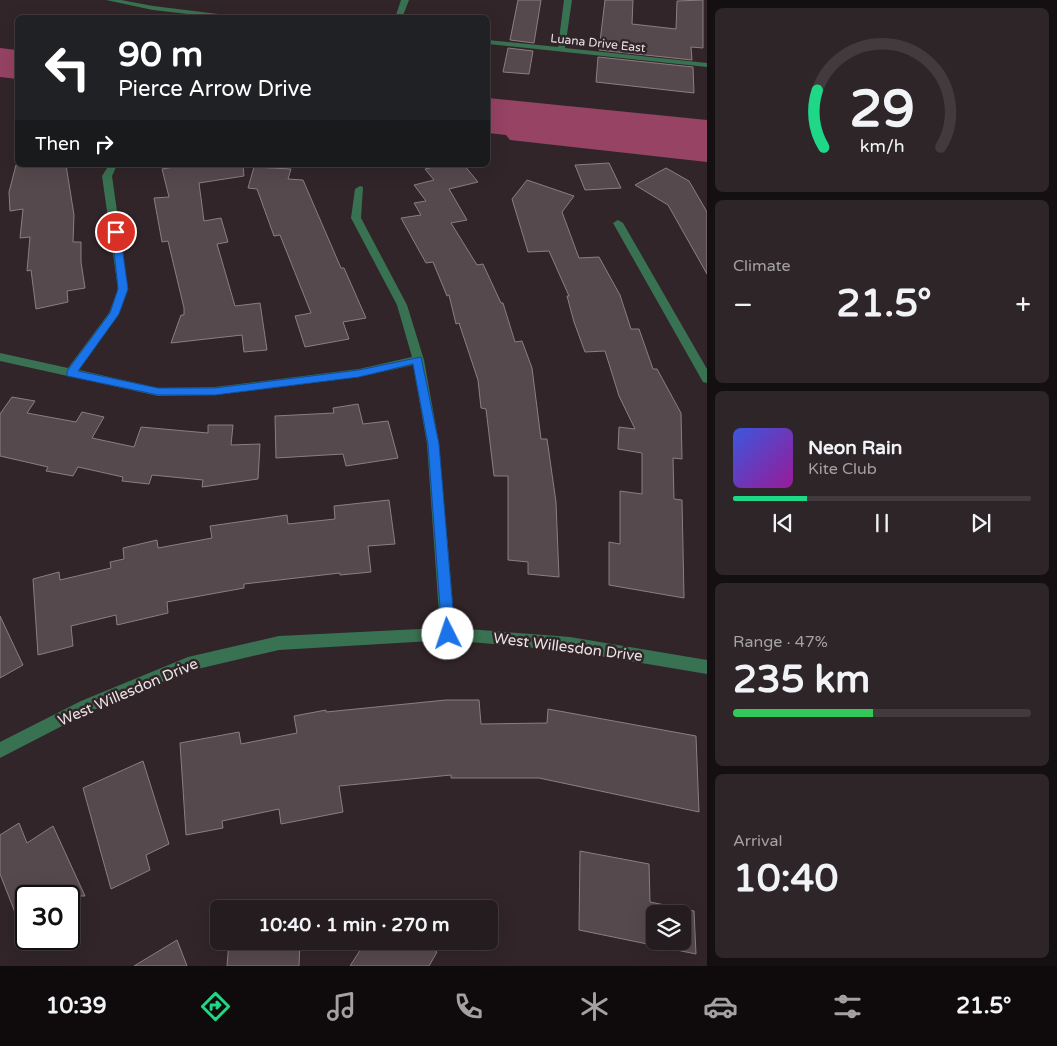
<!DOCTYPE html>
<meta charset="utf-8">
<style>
body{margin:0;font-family:"Varela Round",sans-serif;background:#2d2528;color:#f1f3f6;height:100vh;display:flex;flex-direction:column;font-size:19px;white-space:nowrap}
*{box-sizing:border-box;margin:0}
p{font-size:16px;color:#a3a1a4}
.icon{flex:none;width:28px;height:28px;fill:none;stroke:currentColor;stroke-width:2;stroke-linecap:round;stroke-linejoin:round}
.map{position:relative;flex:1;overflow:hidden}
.details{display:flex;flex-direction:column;gap:8px;padding:8px;background:#140f11;width:350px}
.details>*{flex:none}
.top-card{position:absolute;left:15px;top:15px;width:475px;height:152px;border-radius:8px;box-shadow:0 5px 20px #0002,0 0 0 1px #423a3d;background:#202124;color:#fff;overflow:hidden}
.controls{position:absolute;left:646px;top:905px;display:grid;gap:10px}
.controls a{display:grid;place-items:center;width:45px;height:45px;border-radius:8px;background:#251c1f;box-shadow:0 5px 20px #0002,0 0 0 1px #423a3d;font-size:25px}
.speed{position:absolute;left:15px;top:885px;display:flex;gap:10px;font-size:25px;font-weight:700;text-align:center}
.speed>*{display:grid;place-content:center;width:65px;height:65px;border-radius:50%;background:#251c1f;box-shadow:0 5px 20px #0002,0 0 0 1px #423a3d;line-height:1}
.speed .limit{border:2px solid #111;border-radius:8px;background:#fff;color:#111}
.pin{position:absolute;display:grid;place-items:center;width:42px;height:42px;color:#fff;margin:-21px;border:2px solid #fff;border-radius:50%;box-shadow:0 1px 5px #0007}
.me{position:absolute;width:55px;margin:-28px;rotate:356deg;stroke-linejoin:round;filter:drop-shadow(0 0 4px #0008)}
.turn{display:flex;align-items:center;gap:18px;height:105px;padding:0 20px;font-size:22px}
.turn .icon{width:65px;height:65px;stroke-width:2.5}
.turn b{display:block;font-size:35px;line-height:42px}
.then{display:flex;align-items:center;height:48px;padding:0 20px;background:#0003;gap:10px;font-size:19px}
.big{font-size:38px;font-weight:700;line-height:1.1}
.details .widget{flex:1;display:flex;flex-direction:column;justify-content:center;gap:8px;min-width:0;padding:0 18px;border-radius:8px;background:#2d2528}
.details .dial{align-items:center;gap:0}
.dial svg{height:130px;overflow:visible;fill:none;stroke:#423a3d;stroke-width:7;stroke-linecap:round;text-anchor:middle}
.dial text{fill:#f1f3f6;stroke:none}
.song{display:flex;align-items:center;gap:15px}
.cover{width:60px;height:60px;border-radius:8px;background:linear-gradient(135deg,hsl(230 70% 55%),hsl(300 70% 35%))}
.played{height:5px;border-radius:2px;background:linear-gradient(90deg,#1fd887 25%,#423a3d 25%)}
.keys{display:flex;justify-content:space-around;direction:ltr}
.heat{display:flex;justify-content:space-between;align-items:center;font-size:28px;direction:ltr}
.charge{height:8px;border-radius:4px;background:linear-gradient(90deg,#34c759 47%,#423a3d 0)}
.trip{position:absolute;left:210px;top:900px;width:288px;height:50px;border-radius:8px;background:#251c1f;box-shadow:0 5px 20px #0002,0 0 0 1px #423a3d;font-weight:700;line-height:50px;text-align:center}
.tabs{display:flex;height:80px;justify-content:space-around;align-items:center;background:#0f0b0c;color:#a3a1a4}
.tabs .icon{width:35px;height:35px}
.tabs .active{color:#1fd887}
.tabs b{font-size:22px;color:#f1f3f6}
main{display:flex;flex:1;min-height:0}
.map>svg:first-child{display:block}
.forest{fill:#964364}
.building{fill:#56494d;stroke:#8c7d81;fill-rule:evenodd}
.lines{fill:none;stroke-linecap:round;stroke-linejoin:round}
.street{fill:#397252;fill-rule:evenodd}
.route{fill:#1a73e8;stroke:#114b97}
.labels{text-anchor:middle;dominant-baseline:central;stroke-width:5;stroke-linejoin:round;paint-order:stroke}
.far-street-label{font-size:12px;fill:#eae2e4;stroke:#312529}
.street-label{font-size:15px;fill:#eae2e4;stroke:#312529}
</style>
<main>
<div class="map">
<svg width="707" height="966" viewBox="0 0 707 966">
<rect width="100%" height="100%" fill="#312529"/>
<!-- forest -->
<path class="forest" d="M0,48l17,2v29l-17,-2z
M488,98l219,22v42l-197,-22 -4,-5 -18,-2z"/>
<!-- building -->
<path class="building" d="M518,0h23l-7,43 -24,-3z
M605,0h28l-1,24 44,5 1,-28 26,-1v48l-12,-1 1,13 -93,-10z
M508,48l25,3 -4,23 -26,-2z
M598,57l95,10 1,26 -98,-11z
M609,163l12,25 -36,2 -10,-25z
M16,165h50l8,50 -1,27h8v20l4,26 -18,3 1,11 -32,7 -5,-39 -4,1 3,-34 -10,1 3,-29 -13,2 -1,-19z
M186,165h57l1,11 -45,7 5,38 17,-3 7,24 -11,2 18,62 25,-3 7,47 -23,2 -2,-17 -71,8 10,-28h3v-7l-16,-67 -6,1 -8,-44 15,-1 -7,-28z
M442,165h22l14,17 -29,7 18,31 -16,3 26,42 6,-1 18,39h2l12,39 7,-1 10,27 9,71h6l9,63 3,75 -31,-3v-12l-20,-2v-84h-14l-8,-67 -5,-1 -3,-28 -19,-57 -3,1 -7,-29 -2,1 -14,-34 -7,1 -25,-45 20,-3 -7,-12 12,-2 -12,-16 20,-5 -9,-11z
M254,167l37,2 -3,10 15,1 38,88h3l22,50 -23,4 6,17 -44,8 -10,-31 16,-3 -31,-78 -6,1 -17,-47 -9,-1z
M666,168l23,13 18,31v62l-39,-69 -33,-20z
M527,180l47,16 -12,16 17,46 20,-1 21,38 11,34h8l14,40h4l24,44 1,46 -9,-1 1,41 8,1 2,98 -75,-13v-43l11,2v-53l22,3v-41l-24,-4 1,-22 16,2 -16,-33 -14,-45 -20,1 -11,-30 -7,-26h2l-20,-45 -21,1 -16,-53z
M12,397l23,4 -8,12 49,9 6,-10 22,5 -12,21 42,9 7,-20 67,6v-8h25l-2,20 29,-1 -2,35 -56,8 1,-7 -51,-5 -3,9 -27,-3 1,-4 -45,-10 -5,9 -27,-5 2,-4 -48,-11v-42z
M358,404l5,20 25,-3 10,37 -52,8 -3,-12 -67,4 -1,-42 59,-3 -1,-5z
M389,500l6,44 -27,2 3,26 -31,3v-2l-96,11v4l-77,14 1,11 -51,12 -1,-10 -45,11 2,20 -35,9 -5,-76 26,-7 1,8 51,-12 -1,-6 14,-3 -1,-11 34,-8 1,8 54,-10 -2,-12 77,-11 1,9 47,-5 -1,-13z
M0,616l23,49 -23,13z
M446,700h33l2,24 66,-1 1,-14 148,27 3,76 -160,-34h-88v-3l-112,11 4,26 -62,12 -2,-15 -57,12 1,7 -37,7 -6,-92 59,-11 2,12 56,-11 -3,-17 32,-6v2z
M143,761l26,83 -23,11 4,15 -39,19 -28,-101z
M19,823l8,20 26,-17 32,70h-59l-1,42 -25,-64v-39z
M580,851l69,13 1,38 44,9 2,43 -117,-24zM655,914h27v27h-27z
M177,940l10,26h-53z
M229,941h71l-1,25h-72z
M366,941h59l12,11 -8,14h-79z"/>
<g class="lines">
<!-- street -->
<path class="street" d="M106,0h15l32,6 98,12h-28l-70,-8z
M401,0h8l-7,18h-7z
M564,0h8l-7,48 142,15v4l-219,-23v-4l70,7z
M109,165h8l-5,11 16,113 -9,25 -40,56 79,18 57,-1 144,-18 53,-12 -15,-52 -46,-87 4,-29 5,-3 3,1 -2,31 46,87 17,55 15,84 16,184 115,9 137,23v14l-137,-23 -122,-11 -169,10 -90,21 -98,40 -91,47v-16l81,-41 107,-44 91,-21 161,-8 -13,-184 -14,-79 -54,12 -144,18 -57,1 -158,-35v-8l68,15 41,-55 9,-24 -16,-113z
M618,220l5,3 84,146v14l-4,-1 -90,-159z"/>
</g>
<!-- route -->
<path class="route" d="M116,229l4,3 8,57 -9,25 -41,57 80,17h57l144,-18 62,-13 18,87 16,190 -2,4 -5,1 -4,-1 -2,-4 -14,-190 -15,-80 -54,13 -144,18h-57l-91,-19v-5l43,-58 8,-24 -6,-57z"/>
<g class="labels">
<!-- far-street labels -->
<g class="far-street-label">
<text transform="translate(598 43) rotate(6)">Luana Drive East</text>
</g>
<!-- street labels -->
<g class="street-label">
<text transform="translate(568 647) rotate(7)">West Willesdon Drive</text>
<text transform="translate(128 692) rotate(-23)">West Willesdon Drive</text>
</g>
</g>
</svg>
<div class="controls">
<a><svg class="icon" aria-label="layers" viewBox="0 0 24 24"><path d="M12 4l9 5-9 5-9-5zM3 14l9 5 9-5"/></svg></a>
</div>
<div class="speed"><div class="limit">30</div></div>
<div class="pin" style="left:116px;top:232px;background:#d93025"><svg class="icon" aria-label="arrive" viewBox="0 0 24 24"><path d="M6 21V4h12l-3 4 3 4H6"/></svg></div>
<svg class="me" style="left:448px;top:634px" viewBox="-20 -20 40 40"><circle r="19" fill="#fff"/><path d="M0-13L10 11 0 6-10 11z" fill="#1a73e8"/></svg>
<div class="trip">10:40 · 1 min · 270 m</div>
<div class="top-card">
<div class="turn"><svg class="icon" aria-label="left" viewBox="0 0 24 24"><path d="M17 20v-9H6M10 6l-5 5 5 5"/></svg><div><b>90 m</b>Pierce Arrow Drive</div></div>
<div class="then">Then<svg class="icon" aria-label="right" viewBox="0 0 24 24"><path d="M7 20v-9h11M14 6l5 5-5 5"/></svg></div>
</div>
</div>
<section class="details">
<div class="widget dial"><svg viewBox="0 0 100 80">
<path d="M14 69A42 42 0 1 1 86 69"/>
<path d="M14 69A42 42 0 0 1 10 34" stroke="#1fd887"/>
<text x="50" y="56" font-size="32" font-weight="700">29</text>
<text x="50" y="72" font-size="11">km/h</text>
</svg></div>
<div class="widget"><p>Climate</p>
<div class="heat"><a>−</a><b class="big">21.5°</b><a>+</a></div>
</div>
<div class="widget">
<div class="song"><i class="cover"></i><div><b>Neon Rain</b><p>Kite Club</p></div></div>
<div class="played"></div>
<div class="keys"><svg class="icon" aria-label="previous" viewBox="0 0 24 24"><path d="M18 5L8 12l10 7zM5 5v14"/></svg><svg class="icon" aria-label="pause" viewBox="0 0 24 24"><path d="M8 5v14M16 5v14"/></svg><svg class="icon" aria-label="next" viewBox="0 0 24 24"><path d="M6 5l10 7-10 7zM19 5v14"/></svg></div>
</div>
<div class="widget"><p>Range · 47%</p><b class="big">235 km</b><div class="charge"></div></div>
<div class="widget"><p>Arrival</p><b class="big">10:40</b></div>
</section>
</main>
<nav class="tabs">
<b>10:39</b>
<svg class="icon active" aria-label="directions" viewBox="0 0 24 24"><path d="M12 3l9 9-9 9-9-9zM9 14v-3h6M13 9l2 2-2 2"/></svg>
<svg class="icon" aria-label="music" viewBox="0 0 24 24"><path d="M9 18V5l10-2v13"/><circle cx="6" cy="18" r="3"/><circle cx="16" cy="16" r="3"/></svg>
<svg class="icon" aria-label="phone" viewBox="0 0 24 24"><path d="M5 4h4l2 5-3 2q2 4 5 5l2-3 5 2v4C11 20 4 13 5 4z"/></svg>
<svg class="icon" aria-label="climate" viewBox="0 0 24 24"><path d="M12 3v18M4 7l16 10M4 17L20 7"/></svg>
<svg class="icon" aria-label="car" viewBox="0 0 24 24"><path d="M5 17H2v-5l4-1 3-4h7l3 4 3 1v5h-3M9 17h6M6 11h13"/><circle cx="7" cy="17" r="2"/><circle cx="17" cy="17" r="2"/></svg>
<svg class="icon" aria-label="filters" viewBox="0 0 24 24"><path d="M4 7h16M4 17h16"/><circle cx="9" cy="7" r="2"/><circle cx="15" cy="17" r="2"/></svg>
<b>21.5°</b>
</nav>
